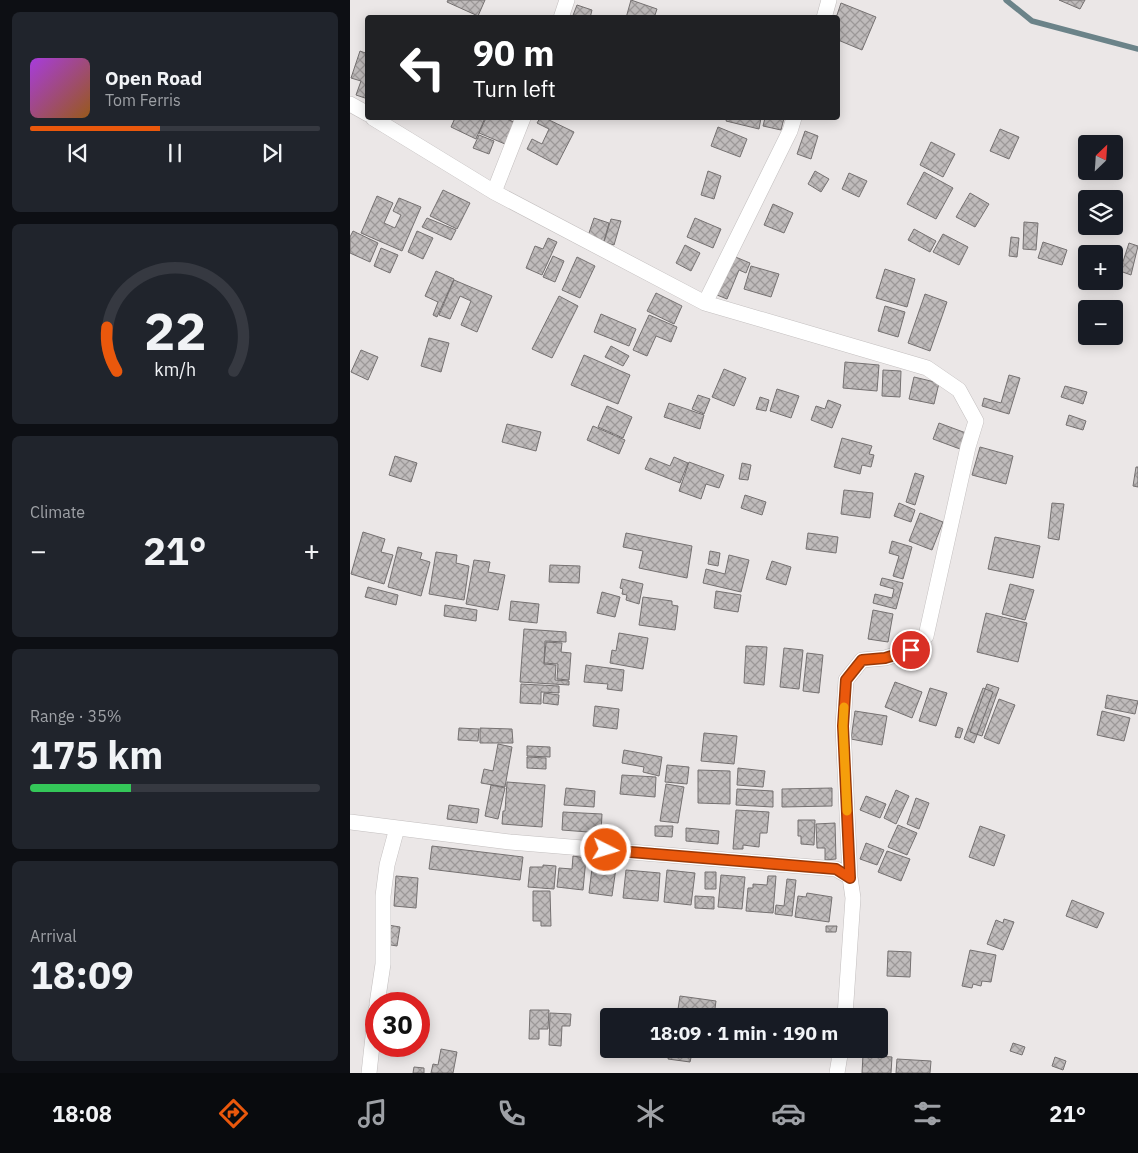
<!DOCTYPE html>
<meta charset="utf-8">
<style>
body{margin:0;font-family:"IBM Plex Sans",sans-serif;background:#20242c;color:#f1f3f6;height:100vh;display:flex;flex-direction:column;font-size:19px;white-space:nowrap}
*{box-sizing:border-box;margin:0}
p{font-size:16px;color:#9ea1a6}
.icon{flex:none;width:28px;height:28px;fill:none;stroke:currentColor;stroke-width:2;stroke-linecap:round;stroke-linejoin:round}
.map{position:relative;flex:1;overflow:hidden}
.drawer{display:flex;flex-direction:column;gap:12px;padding:12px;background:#0d0f14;width:350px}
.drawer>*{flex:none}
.top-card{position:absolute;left:15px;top:15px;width:475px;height:105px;border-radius:5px;box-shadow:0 2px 12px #0003;background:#202124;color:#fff;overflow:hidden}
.needle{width:32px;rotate:25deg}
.tools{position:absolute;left:728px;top:135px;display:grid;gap:10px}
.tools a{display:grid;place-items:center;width:45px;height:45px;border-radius:5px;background:#171b24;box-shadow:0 2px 12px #0003;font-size:25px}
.speed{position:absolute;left:15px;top:992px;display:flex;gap:10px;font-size:25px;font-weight:700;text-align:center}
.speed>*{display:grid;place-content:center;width:65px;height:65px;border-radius:50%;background:#171b24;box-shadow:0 2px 12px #0003;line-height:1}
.speed .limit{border:8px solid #d22;background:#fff;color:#111}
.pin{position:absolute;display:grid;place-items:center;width:42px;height:42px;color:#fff;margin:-21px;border:2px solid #fff;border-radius:50%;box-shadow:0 1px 5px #0007}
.me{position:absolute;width:55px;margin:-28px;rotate:95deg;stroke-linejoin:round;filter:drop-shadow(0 0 4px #0008)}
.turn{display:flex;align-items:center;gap:18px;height:105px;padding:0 25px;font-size:22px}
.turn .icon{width:65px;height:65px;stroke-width:2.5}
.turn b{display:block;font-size:35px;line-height:42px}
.big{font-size:38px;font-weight:800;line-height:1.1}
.drawer .card{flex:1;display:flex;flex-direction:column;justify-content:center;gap:8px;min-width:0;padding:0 18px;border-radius:8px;background:#20242c}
.drawer .dial{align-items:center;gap:0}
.dial svg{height:130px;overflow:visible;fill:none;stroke:#363941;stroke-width:7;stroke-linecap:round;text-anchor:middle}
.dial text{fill:#f1f3f6;stroke:none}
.song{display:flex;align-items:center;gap:15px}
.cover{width:60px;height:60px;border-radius:8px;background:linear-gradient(135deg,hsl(280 70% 55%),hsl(30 70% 35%))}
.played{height:5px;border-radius:2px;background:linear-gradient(90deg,#ea580c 45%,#363941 45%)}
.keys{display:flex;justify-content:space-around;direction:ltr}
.heat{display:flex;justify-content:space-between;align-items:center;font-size:28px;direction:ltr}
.charge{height:8px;border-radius:4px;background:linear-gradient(90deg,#34c759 35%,#363941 0)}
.trip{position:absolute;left:250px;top:1008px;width:288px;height:50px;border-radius:5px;background:#171b24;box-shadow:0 2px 12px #0003;font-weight:800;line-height:50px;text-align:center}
.dock{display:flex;height:80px;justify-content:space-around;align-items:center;background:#090b0e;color:#9ea1a6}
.dock .icon{width:35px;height:35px}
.dock .current{color:#ea580c}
.dock b{font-size:22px;color:#f1f3f6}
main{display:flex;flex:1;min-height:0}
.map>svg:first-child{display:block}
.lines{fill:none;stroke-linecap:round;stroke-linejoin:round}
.stream{stroke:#6b8389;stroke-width:5.5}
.building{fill:url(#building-cross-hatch);stroke:#757171}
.street-casing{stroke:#c3bfbf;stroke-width:16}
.street{stroke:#fff;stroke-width:15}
.route-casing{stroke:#983908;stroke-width:12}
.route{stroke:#ea580c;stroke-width:9}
.slow{stroke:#f59e0b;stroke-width:9}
</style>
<main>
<section class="drawer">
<div class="card">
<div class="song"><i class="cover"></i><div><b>Open Road</b><p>Tom Ferris</p></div></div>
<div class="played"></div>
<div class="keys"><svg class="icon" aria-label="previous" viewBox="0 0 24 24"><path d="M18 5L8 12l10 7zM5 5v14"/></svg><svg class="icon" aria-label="pause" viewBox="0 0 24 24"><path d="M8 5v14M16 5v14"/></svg><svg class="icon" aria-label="next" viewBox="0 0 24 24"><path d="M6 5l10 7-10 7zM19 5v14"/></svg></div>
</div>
<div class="card dial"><svg viewBox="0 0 100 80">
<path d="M14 69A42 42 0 1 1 86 69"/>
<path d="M14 69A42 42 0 0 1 8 42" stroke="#ea580c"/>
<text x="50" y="56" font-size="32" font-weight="700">22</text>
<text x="50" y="72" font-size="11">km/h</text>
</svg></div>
<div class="card"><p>Climate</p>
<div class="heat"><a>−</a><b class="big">21°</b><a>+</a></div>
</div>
<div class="card"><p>Range · 35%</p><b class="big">175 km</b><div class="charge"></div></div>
<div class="card"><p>Arrival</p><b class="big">18:09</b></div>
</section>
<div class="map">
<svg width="788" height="1073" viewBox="0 0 788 1073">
<defs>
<pattern id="building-cross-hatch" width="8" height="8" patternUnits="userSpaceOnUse" patternTransform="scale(1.25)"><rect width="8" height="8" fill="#bfbbbb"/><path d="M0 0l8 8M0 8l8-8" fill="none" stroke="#9c9898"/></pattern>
</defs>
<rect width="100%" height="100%" fill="#ebe7e7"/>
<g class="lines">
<!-- stream -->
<path class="stream" d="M656,0l26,21 106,28"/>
</g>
<!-- building -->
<path class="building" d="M98,0h37l-7,16 -31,-14z
M281,0l26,9 -3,9h-28z
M709,0h26l-5,9z
M491,3l35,14 -14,33 -24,-10v-22h-2z
M227,5l15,5 -2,8h-18z
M10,51l8,3v45l-12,-4 5,-14 -10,-3z
M105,118h30l-9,21 -25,-12z
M136,118h18l10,4 -9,22 -26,-11z
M190,118h5l29,14 -17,33 -30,-16 5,-10 10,5 7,-15 -12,-6z
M377,118h34l-2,11 -33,-8z
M415,118h19l-3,12 -18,-4z
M368,127l29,12 -7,18 -29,-11z
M650,129l19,8 -10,22 -19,-8z
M455,131l13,5 -7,23 -14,-5z
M129,135l15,6 -5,13 -16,-6z
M581,142l24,12 -12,23 -23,-12z
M358,171l13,5 -7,23 -13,-4z
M465,171l14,8 -8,13 -13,-8z
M574,172l29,16 -17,31 -29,-15z
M499,173l18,8 -8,16 -17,-8z
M93,190l27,13 -13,26 -27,-13z
M620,193l19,11 -14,23 -19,-10z
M27,196l16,7 -9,20 11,5 6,-13 -8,-4 6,-13 22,9 -19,44 -41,-18z
M423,204l20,9 -9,20 -20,-8z
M77,218l29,12 -5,10 -29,-13z
M244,218l15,5 -5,18 -16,-5z
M345,218l26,11 -8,19 -26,-11z
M261,219l10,2 -7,24 -10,-3z
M674,222l14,1 -2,27 -13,-1z
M564,229l22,12 -6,11 -22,-12z
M3,231l25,12 -8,19 -20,-9v-16z
M67,231l16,7 -10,21 -15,-7z
M593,234l25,13 -9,18 -26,-13z
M661,237l8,1 -2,19 -8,-1z
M198,238l9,4 -15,33 -16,-7 9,-22 8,3z
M693,242l24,8 -5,15 -24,-7z
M779,243l9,3 -7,29 -11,-4z
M335,245l15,8 -9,18 -15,-8z
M31,248l17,7 -8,18 -16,-7z
M203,256l11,5 -9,21 -12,-5z
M383,256l17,7 -4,10 -7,-3 -12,29 -10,-4z
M227,257l18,9 -15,32 -18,-8z
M401,266l28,8 -8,23 -27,-8z
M535,269l30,10 -8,28 -31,-9z
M86,271l18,8 -17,38 -4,-2 5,-13 -13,-6z
M104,280l38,16 -15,36 -16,-7 10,-24 -11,-5 -10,23 -11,-4z
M306,293l26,13 -8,18 -27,-13z
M575,294l22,8 -17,49 -22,-8z
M209,296l19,10 -26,52 -20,-9z
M535,306l20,6 -7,25 -20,-6z
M251,314l35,15 -7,17 -35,-14z
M299,315l28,12 -6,15 -15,-6 -9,20 -14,-6z
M79,338l20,5 -8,29 -20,-6z
M261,346l18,10 -6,10 -18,-9z
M11,350l17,7 -10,23 -17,-8z
M234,355l46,20 -12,29 -47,-19z
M495,362l34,3 -2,26 -34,-3z
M374,369l22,9 -12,28 -22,-9z
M533,370l18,1 -1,26 -18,-1z
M659,375l11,3 -11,36 -27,-8 2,-8 17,5z
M564,377l25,6 -5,21 -25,-5z
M715,386l22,6 -4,12 -22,-7z
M427,389l22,7 -8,22 -21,-7z
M348,395l12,4 -6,15 -12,-5z
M410,397l9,3 -3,11 -10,-2z
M478,400l13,5 -9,23 -21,-8 5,-14 9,3z
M319,403l35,12 -4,14 -36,-12z
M257,406l25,11 -9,21 -25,-11z
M719,415l17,6 -3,9 -17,-5z
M589,423l27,10 -6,16 -27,-10z
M157,424l34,8 -5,19 -34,-9z
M243,426l32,14 -6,14 -32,-14z
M492,438l30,8 -3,8 5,1 -3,12 -9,-2 -2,9 -26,-7z
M630,447l33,9 -7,28 -34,-9z
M45,456l22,7 -6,19 -22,-7z
M324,457l14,6 -8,20 -35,-14 5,-11 20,8z
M339,462l35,13 -5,13 -13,-4 -5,15 -22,-8z
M392,463l9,2 -3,15 -9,-1z
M786,467h2v20l-5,-1z
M565,473l9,3 -9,29 -9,-3z
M494,490l29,3 -3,25 -29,-4z
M395,495l21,7 -4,13 -21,-7z
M549,503l16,7 -4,12 -17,-6z
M702,503l12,1 -5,36 -11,-2z
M570,513l23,9 -11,28 -23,-9z
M13,532l22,7 -4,13 12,3 -9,29 -33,-10z
M276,533l66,13 -5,32 -48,-10 4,-17 -20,-4z
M458,533l30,4 -2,16 -30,-4z
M645,537l45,9 -7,32 -45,-9z
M542,541l20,6 -9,32 -10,-3 6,-20 -10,-3z
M48,547l24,6 -2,6 10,3 -9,34 -33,-9z
M360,551l10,2 -2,13 -10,-2z
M86,552l21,3 -1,8 13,3 -5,34 -35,-6z
M379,555l20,5 -8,32 -38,-9 3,-14 19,5z
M124,560l16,2 -2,10 17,3 -7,35 -32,-6z
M422,561l19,6 -5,18 -20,-6z
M200,565l30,1 -1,17 -30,-1z
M532,578l21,5 -7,26 -23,-6 2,-9 17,4 2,-9 -14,-4z
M272,579l21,5 -4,20 -13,-4 1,-5 -5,-1 1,-5 -3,-1z
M660,584l24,6 -9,30 -23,-6z
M18,587l30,8 -2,10 -31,-8z
M366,591l25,4 -3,17 -24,-4z
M252,592l18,5 -5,20 -18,-4z
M293,597l29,4v4l6,1 -3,24 -36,-5z
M161,601l28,3 -2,19 -28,-3z
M95,605l32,5 -1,11 -32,-5z
M523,610l20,4 -5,28 -20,-3z
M636,613l41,10 -9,39 -41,-10z
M174,629l42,3v10l-21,-1 -1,23 12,1 -1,15 14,1v4l-49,-3z
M269,633l29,5 -5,31 -33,-6 2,-13 4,1z
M196,642l16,1 -1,9 10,1 -2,27 -12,-1 1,-15 -14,-1z
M396,646l21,1 -3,38 -20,-2z
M434,648l19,2 -4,39 -19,-2z
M457,653l16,2 -4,38 -16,-2z
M236,665l38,5 -2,21 -15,-2 1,-5 -24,-2z
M545,682l27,10 -10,26 -27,-11z
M171,684l38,2v7l-18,-1v12l-21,-1z
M637,684l12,4 -17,48 -12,-4z
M580,688l17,5 -11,33 -17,-5z
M633,688l10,4 -19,51 -10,-4z
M194,693l15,2 -1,10 -15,-2z
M757,695l31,6 -3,13 -30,-6z
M649,699l16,6 -16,39 -15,-6z
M245,706l24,3 -2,20 -24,-3z
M505,711l32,5 -5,29 -31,-6z
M752,711l28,7 -6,23 -27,-6z
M608,727l5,2 -3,9 -5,-1z
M109,728l20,1 -1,12 -20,-1z
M130,728l32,1 1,14h-33z
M354,733l33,3 -3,28 -33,-3z
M148,744l14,3 -7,40 -24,-4 3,-14 9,2z
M177,746l23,1v10l-23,-1z
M274,750l38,7 -3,19 -16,-4 1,-5 -22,-4z
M177,757l19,1v11l-19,-1z
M317,765l22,2 -2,17 -22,-2z
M388,768l27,3 -2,16 -26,-2z
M348,770l32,1v33l-32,-1z
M272,775l34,2 -1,20 -35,-3z
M157,782l38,3 -3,42 -40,-3 1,-13h2z
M316,784l18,3 -6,36 -18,-2z
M141,785l14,3 -7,31 -13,-3z
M216,788l29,3 -1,16 -30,-2z
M482,788v18l-50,1v-18z
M387,789l36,2v16l-37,-2z
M546,790l13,6 -13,28 -12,-6z
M516,796l20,8 -6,14 -20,-8z
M566,798l13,5 -10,26 -12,-5z
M99,805l30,4 -2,14 -30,-4z
M386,810l33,2 -2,21h-7l-1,14 -16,-2v4h-10z
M213,812l39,2 -1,19 -39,-3z
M448,820h17l-1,25 -13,-1v-8h-3z
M485,823l1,36 -11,1v-12h-8l-1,-24z
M548,825l19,8 -10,22 -19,-8z
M305,826h18l-1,11 -17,-1z
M630,826l25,9 -11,31 -25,-9z
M336,828l33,3 -1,13 -32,-3z
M516,843l18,7 -7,15 -17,-6z
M82,846l91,11 -3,23 -91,-11z
M537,851l23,8 -9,22 -23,-9z
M223,856l13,2 -3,32 -26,-3 2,-19 13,1z
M243,860l17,2v5l6,1 -4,28 -23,-3z
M193,865l13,1 -2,23 -26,-2 2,-20h13z
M276,870l34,3 -2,28 -35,-3z
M317,870l28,3 -4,32 -27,-3z
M355,872h11v17h-11z
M371,875l24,2 -3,32 -24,-2z
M46,876l22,2 -2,30 -22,-2z
M418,876h8l-3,37 -27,-2 2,-23h5v-4l14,1z
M437,879l9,1 -4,36 -17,-2 1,-9 8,1z
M183,891h17l1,35h-10v-5h-8z
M457,893l25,4 -3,25 -34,-5 3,-21 8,1z
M345,896l19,1v12l-19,-1z
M722,900l32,13 -7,15 -31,-12z
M654,919l10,3 -11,28 -16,-6 9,-24 7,3z
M38,925l12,2 -3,19 -12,-2z
M476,926h11l-1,6h-10z
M620,950l26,5 -5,27 -9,-1 -1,5 -8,-2 -1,4 -10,-2z
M538,951l23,1 -1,25 -23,-1z
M330,996l36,5 -2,15h-37z
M180,1010h19l-1,19h-9v10h-10z
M200,1013l21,1 -1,12h-8l-1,20 -12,-1z
M663,1043l12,4 -3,8 -12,-4z
M91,1049l16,3 -4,21h-22l2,-9 5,1z
M320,1049h23l-3,13 -22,-3z
M513,1055l29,2 -1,16h-29z
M705,1057l11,4 -3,9 -11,-4z
M547,1059l34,2 -1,12h-34z
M64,1067l10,1v5h-11z"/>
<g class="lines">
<!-- street casing -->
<g class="street-casing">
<path id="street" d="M211,18l6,-18
M474,18l5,-18
M0,104l18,10
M23,118l121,74 211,111 222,65 32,22 17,31 -8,26 -42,189 -15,14 -26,8 -23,2 -16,20 -3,46 7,151 3,21 -8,118
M144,192l29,-74
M355,303l85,-172 4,-13
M0,822l160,20 326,27 14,8
M27,1004l6,-40v-68l4,-31 10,-37
M19,1073l7,-64
M487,1073l4,-24"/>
</g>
<!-- street -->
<use href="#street" class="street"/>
</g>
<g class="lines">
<!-- route casing -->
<g class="route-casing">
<path id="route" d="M256,850l230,19 14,9 -7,-152 3,-46 16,-20 23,-2 26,-8"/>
</g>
<!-- route -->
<use href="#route" class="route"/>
<!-- slow -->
<path class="slow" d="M494,707l-1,19 4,85"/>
</g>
</svg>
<div class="tools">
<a><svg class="needle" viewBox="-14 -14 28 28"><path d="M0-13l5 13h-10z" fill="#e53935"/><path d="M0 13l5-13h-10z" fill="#9ea1a6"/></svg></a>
<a><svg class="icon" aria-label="layers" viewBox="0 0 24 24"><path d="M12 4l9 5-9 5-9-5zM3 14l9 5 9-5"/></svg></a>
<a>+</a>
<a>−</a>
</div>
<div class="speed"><div class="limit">30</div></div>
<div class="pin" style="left:561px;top:650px;background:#d93025"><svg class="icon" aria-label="arrive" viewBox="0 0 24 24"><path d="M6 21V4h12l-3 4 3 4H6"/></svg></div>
<svg class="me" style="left:256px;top:850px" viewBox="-20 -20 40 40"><circle r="17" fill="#ea580c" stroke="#fff" stroke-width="3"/><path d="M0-11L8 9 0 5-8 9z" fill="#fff"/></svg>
<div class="trip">18:09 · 1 min · 190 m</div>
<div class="top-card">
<div class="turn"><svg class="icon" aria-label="left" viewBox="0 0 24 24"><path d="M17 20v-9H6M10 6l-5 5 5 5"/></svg><div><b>90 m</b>Turn left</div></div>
</div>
</div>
</main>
<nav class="dock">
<b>18:08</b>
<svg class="icon current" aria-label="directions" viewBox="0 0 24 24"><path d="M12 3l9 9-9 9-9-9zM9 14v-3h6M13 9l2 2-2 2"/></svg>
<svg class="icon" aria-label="music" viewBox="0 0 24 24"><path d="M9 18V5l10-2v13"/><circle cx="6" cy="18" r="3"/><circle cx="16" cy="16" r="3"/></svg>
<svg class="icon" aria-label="phone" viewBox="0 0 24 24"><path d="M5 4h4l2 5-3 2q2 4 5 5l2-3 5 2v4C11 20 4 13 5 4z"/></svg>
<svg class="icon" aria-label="climate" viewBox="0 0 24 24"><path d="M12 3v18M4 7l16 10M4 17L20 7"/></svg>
<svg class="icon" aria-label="car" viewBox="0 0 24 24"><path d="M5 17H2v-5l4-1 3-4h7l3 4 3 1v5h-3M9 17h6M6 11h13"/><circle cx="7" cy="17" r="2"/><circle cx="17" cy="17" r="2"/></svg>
<svg class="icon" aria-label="filters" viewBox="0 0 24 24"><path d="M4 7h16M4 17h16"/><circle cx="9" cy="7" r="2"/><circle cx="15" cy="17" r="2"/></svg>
<b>21°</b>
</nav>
